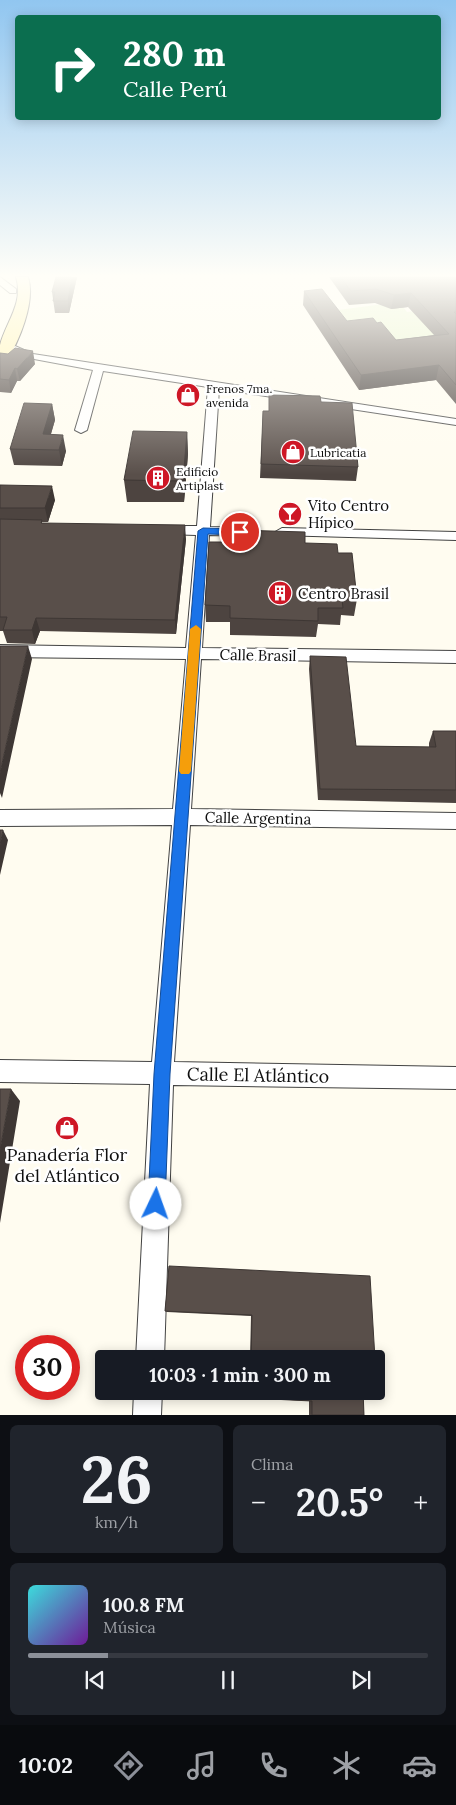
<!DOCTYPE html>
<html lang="es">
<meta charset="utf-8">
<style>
body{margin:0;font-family:Lora,serif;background:#20242c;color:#f1f3f6;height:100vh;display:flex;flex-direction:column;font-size:19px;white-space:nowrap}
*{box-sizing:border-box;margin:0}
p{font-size:16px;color:#9ea1a6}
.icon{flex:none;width:28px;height:28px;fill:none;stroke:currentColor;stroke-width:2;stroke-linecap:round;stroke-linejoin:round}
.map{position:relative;height:1415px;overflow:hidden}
.sheet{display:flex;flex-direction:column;gap:10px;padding:10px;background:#0d0f14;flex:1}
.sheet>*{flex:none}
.hud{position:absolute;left:15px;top:15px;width:426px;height:105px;border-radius:5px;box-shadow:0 2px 12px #0003;background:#0b6e4f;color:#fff;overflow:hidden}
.speed{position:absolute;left:15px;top:1335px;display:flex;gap:10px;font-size:25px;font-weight:700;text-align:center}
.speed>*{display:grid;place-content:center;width:65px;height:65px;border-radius:50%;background:#171b24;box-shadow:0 2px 12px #0003;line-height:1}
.speed .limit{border:8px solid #d22;background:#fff;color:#111}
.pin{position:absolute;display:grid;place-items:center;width:42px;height:42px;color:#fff;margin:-21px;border:2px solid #fff;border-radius:50%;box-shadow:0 1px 5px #0007}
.me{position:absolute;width:55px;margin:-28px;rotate:3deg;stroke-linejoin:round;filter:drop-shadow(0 0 4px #0008)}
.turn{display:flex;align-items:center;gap:18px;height:105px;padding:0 25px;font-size:22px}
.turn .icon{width:65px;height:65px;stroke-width:2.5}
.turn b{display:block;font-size:35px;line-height:42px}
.big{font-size:38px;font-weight:700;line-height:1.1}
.sheet .widget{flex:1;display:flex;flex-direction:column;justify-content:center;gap:8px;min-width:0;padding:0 18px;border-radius:8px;background:#20242c}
.sheet .dial{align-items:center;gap:0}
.dial b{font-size:65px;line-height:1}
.song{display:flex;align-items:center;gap:15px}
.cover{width:60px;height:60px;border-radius:8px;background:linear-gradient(135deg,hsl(180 70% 55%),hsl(280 70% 35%))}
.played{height:5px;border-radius:2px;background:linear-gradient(90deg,#8c9099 20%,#363941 20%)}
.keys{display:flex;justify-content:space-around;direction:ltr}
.heat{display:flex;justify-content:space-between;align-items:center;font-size:28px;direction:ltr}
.sheet .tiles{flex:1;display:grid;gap:10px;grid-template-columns:1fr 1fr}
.widget:last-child{grid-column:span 2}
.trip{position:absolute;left:95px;top:1350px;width:290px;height:50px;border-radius:5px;background:#171b24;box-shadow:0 2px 12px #0003;font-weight:700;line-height:50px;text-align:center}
.tabs{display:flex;height:80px;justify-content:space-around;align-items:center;background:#090b0e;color:#9ea1a6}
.tabs .icon{width:35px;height:35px}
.tabs .current{color:#8c9099}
.tabs b{font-size:22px;color:#f1f3f6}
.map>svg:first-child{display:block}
.pitch{fill:#e6f4c8}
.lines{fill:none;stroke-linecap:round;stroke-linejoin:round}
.street-casing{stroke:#424242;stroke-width:2}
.secondary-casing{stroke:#313131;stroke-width:2}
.street{fill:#fff;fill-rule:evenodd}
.secondary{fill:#fff3ab;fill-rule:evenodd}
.wall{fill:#4d4440}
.shaded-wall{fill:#3e3734}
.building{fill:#594f4a;stroke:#3e3734}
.route{fill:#1a73e8;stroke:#114b97}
.slow{fill:#f59e0b}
.labels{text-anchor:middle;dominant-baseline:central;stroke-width:5;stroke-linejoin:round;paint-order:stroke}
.far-poi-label{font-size:12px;fill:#0f0f0f;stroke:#fff;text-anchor:start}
.poi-label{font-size:15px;fill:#0f0f0f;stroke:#fff;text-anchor:start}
.street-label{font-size:15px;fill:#0f0f0f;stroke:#fff}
.near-street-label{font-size:18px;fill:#0f0f0f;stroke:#fff}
.near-poi-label{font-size:18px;fill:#0f0f0f;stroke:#fff}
</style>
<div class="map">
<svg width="456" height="1415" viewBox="0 0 456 1415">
<rect width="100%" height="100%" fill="#fffcf0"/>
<!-- pitch -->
<path class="pitch" d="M399,302l8,10 32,-4 17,34 -60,8 -43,-20 -15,-20z"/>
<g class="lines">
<!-- street casing -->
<g class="street-casing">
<path id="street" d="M0,277l16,12v4h-6l-10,-8z
M15,346l18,8 423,65v6l-237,-36 -9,138 45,1 7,4 -7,4 -46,-1 -7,113 254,3v12l-255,-4 -10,150 265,4v16l-266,-4 -16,237 282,5v22l-283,-4 -9,274h-28l14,-275 -150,-2v-22l152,2 20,-237 -172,1v-16l173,-1 13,-150 -186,-2v-12l186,3 10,-113 -31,-1 -7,-4 7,-4h32l11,-139 -105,-16 -16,59 -6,3 -6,-3 18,-60 -75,-14 -8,-7z
M282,528l174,4v8l-179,-5 -2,-3z
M134,1391h28l-1,24h-28z"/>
</g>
<!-- secondary casing -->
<g class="secondary-casing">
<path id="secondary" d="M16,277h12c8,24 -9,66 -23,86l-5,1c0,-6 0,-14 0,-19 6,-23 24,-42 16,-68z"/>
</g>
<!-- street -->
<use href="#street" class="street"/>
<!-- secondary -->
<use href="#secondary" class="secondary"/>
</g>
<!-- wall -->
<path class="wall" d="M77,277l-8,36h-14l-3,-21z
M329,277h127v127l-20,-24 -77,10 -56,-85 1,-14 43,30 30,2 19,17 38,-5 -26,-28 -17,2 -16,-6 -26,2z
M0,353l35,11 -15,17h-3l-6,12 -11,-1z
M321,402l37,65 -2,14 -96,-3 3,-67h6z
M52,404l3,16 -4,14 15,17 -4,15 -48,-1 -4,-16z
M187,432l1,22 -4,48h-57l-3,-22z
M0,485l55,15 -7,22h-6v1l144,16 -10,95 -136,-3 -5,13 -28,-1 -4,-12h-3z
M305,543l33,10 19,46 -3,17 -13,-1 -1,10 -22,-1 -2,13 -86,-2v-13h-24l-1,-17z
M310,656l46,90 73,1v-4l4,-12h23v72l-138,-3 -9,-131z
M169,1266l206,93h-125l1,-43 -84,-4 -2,-1z
M250,1391h113l1,24h-55v-14l-59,-3z"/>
<!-- shaded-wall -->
<path class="shaded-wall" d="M72,277h5l-8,36 -1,-12z
M411,293l-3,14 -17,2 3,-14z
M33,351l2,13 -15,17 -3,-12z
M439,365l-3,15 -77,10 2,-15z
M15,368l2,13 -6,12 -2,-13z
M52,404l3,16 -9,30 -3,-16z
M187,432l1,22 -4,48 -1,-21z
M63,435l3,16 -4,15 -3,-16z
M52,486l3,14 -7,22 -3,-14z
M185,525l1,14 -10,95 -1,-14z
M36,618l4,13 -5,13 -3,-14z
M28,646l4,13 -30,139 -2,-5v-20z
M3,830l5,10 -8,35v-30z
M11,1089l9,12 -20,122v-73z"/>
<!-- building -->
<path class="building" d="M56,277h16l-4,24h-15l2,-9h-3z
M340,277h116v35h-2l2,2v71l-17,-20 -78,10 -57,-84 18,-2 25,32 26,-3 4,5 4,-1 15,18 53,-6 -38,-41 -17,2 -18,-6 -25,2z
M15,348l18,3 -16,18 -2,-1 -6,12 -9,-1v-26l8,1z
M269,395l51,1 1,6 31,1 6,64 -97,-3 2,-53h6z
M24,403l28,1 -9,30 20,1 -4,15 -49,-1z
M133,431l54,1 -4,49 -59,-1z
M0,485l52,1 -7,22h-45z
M0,519l42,1 -1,3 144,2 -10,95 -139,-2 -4,12h-29l4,-13h-7z
M235,530l70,2v11l32,1 1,9h14l5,46h-15l1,9h-25v13l-88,-3v-12l-25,-1 4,-63h26z
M0,646h28l-28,127z
M310,656l36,1 10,89 80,1 -3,-16h23v59l-136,-1z
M0,830h3l-3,15z
M0,1089h11l-11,61z
M169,1266l201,10 5,83h-124l1,-44 -87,-4z
M250,1391h113l1,24h-52v-14l-62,-3z"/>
<!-- sky -->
<linearGradient id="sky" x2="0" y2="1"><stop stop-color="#91c6f0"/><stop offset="0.58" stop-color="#fffef8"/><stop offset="1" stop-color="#fffef8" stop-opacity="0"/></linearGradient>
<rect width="456" height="475" fill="url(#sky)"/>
<!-- route -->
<path class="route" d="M203,528l37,1 5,3 -5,3 -32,-1 -38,540 -5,130 -3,6 -6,2 -6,-2 -2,-6 6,-130 44,-543z"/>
<!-- slow -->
<path class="slow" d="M196,625l5,4 -10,142 -2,3h-8l-2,-3 11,-142z"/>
<!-- icons -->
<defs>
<g id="shop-disc" transform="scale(1.25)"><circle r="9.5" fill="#ce1726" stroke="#fff"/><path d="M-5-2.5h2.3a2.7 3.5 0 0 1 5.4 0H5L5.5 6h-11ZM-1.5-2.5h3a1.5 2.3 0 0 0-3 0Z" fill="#fff"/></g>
<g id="building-disc" transform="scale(1.25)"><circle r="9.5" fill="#ce1726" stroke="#fff"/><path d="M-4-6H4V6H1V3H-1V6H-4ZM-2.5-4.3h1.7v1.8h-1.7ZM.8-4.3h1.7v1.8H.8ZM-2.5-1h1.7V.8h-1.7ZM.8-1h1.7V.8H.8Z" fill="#fff"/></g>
<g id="bar-disc" transform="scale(1.25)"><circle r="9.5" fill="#ce1726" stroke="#fff"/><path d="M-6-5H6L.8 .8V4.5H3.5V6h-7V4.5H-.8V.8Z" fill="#fff"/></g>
</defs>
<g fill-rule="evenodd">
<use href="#shop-disc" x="188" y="395"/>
<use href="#shop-disc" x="293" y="452"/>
<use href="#building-disc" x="158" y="478"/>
<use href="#bar-disc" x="290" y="514"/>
<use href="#building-disc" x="280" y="593"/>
<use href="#shop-disc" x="67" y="1128"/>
</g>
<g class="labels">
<!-- far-poi labels -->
<g class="far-poi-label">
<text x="206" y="388">Frenos 7ma.<tspan x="206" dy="14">avenida</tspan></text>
<text x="310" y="452">Lubricatia</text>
<text x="176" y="471">Edificio<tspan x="176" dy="14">Artiplast</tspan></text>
</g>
<!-- poi labels -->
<g class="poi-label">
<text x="308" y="505">Vito Centro<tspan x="308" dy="17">Hípico</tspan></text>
<text x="298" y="593">Centro Brasil</text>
</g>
<!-- street labels -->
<g class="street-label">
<text transform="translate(258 655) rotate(1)">Calle Brasil</text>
<text transform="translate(258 818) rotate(1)">Calle Argentina</text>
</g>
<!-- near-street labels -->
<g class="near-street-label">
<text transform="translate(258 1075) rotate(1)">Calle El Atlántico</text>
</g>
<!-- near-poi labels -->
<g class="near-poi-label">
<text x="67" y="1154">Panadería Flor<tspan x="67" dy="21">del Atlántico</tspan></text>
</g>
</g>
</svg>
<div class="speed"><div class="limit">30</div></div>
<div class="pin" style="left:240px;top:532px;background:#d93025"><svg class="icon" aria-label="arrive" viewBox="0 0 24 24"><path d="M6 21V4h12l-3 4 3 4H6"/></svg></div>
<svg class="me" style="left:156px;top:1204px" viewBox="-20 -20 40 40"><circle r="19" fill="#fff"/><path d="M0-13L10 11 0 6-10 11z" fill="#1a73e8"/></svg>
<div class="trip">10:03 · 1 min · 300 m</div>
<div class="hud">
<div class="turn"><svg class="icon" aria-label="right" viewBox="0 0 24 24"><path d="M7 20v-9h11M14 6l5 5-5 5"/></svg><div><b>280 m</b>Calle Perú</div></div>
</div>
</div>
<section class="sheet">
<div class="tiles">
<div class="widget dial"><b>26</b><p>km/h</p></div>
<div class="widget"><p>Clima</p>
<div class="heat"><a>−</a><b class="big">20.5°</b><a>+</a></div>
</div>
<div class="widget">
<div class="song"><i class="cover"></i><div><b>100.8 FM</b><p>Música</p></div></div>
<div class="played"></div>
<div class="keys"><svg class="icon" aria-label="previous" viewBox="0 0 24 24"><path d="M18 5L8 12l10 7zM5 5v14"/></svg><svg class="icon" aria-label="pause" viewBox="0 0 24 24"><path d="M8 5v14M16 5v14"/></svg><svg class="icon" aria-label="next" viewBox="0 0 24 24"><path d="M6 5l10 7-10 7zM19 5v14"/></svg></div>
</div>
</div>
</section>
<nav class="tabs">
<b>10:02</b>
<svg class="icon current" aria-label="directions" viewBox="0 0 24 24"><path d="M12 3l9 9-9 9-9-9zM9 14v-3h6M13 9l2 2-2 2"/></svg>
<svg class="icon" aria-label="music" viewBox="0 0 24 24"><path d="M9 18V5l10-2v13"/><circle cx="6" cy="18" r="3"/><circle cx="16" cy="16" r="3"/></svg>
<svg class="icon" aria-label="phone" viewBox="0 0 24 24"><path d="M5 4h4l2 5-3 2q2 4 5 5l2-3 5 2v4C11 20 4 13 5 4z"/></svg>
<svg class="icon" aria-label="climate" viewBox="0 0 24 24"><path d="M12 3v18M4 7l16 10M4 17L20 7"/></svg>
<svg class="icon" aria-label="car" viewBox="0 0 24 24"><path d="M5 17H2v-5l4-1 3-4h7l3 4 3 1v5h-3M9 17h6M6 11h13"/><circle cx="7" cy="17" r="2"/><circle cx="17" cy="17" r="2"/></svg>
</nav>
